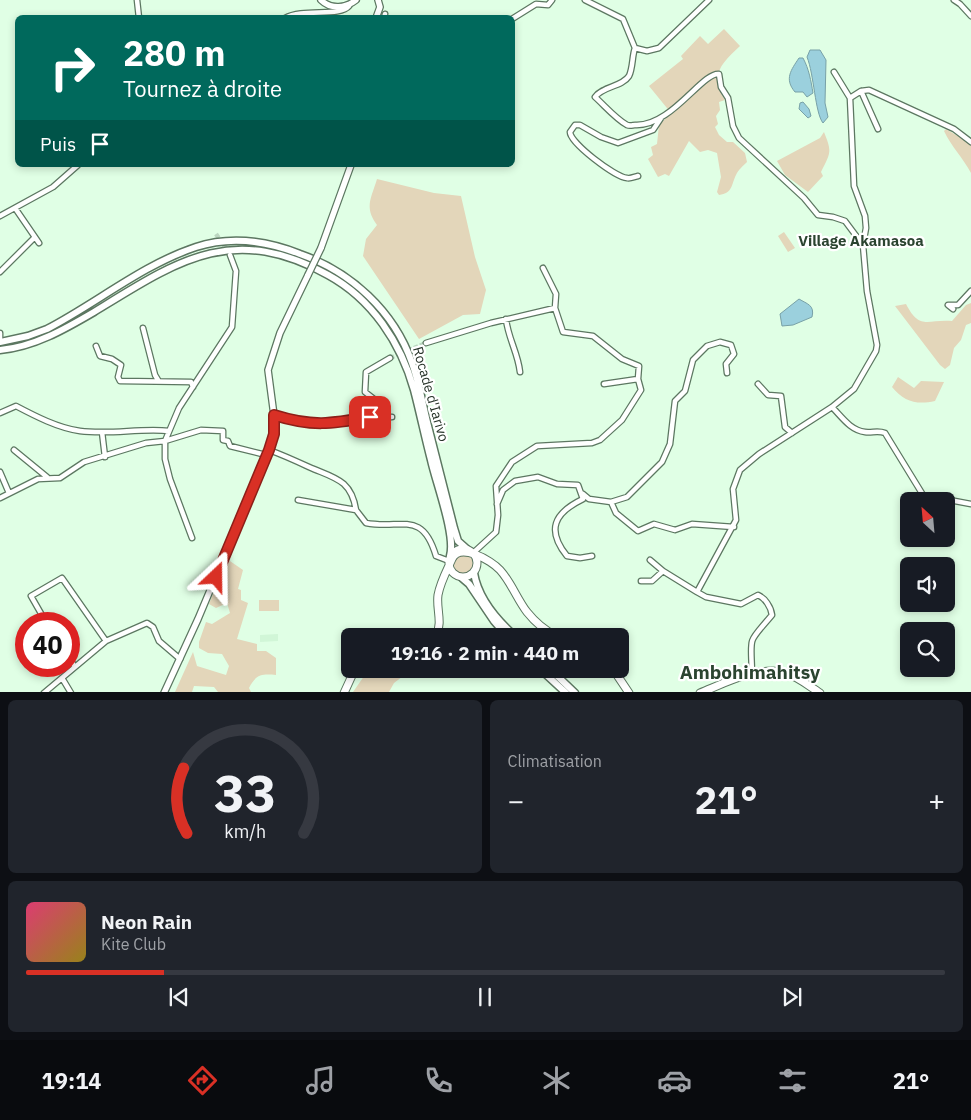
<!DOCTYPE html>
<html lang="fr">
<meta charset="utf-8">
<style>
body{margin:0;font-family:"IBM Plex Sans",sans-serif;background:#20242c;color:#f1f3f6;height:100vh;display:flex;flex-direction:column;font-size:19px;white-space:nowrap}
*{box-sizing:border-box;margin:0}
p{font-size:16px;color:#9ea1a6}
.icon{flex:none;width:28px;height:28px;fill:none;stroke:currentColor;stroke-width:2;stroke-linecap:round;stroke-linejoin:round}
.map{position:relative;height:692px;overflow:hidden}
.side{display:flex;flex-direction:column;gap:8px;padding:8px;background:#0d0f14;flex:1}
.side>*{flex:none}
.hud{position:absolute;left:15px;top:15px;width:500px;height:152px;border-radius:8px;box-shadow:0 2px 8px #0003;background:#00695c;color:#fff;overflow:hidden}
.needle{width:32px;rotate:334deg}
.tools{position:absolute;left:900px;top:492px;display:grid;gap:10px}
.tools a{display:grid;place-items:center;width:55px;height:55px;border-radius:8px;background:#171b24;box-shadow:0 2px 8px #0003;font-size:25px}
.speed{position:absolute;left:15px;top:612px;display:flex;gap:10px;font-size:25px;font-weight:700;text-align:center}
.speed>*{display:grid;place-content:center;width:65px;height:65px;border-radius:50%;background:#171b24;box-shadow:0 2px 8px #0003;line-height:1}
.speed .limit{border:8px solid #d22;background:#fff;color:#111}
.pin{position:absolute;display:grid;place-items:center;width:42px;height:42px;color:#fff;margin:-21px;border-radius:10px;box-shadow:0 2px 8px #0006}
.me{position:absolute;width:55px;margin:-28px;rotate:23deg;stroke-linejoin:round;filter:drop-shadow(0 0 4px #0008)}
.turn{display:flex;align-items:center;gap:18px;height:105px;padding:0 25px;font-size:22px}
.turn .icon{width:65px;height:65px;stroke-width:2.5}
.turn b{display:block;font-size:35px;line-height:42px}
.then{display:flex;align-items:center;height:48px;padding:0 25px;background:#0003;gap:10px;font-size:19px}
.big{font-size:38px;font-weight:800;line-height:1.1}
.side .tile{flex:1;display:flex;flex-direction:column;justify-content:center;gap:8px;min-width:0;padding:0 18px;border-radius:8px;background:#20242c}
.side .dial{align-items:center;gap:0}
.dial svg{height:130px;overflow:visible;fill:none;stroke:#363941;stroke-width:7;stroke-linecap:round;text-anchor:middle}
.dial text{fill:#f1f3f6;stroke:none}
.song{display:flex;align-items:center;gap:15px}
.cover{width:60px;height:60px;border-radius:8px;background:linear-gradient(135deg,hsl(340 70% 55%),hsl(50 70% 35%))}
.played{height:5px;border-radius:2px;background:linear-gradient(90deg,#d93025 15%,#363941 15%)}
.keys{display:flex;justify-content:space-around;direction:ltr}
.heat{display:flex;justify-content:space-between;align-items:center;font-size:28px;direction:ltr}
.side .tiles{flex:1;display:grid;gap:8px;grid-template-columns:1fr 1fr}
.tile:last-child{grid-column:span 2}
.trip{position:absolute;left:341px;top:628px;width:288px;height:50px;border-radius:8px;background:#171b24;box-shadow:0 2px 8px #0003;font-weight:800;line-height:50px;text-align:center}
.dock{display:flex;height:80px;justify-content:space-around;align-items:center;background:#090b0e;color:#9ea1a6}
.dock .icon{width:35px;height:35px}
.dock .selected{color:#d93025}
.dock b{font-size:22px;color:#f1f3f6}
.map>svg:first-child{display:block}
.built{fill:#d1f6d7}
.green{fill:#e3d6ba}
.water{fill:#9bd0dd;stroke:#78a1a7}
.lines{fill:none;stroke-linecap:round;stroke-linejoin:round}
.minor-tunnel{stroke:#bbd6c0;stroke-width:4.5;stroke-dasharray:4.5 2;stroke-linecap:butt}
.minor-casing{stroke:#5c7761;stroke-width:7}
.tertiary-casing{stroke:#5c7761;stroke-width:8}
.secondary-casing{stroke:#5c7761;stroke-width:9}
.primary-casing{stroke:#5c7761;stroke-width:9}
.minor{stroke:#fff;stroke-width:4.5}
.tertiary{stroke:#fff;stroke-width:5.5}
.secondary{stroke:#fff;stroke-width:6}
.primary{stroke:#fff;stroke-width:7}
.tertiary-bridge-casing{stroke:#5c7761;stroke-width:8;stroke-linecap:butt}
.tertiary-bridge{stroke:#fff;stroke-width:5.5}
.route-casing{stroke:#8d1f18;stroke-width:12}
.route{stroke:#d93025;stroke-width:9}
.labels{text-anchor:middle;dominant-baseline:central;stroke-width:4.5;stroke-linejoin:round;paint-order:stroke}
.street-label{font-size:14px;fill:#28342a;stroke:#fff}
.neighbourhood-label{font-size:15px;font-weight:bold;fill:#2b4430;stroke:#fff}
.district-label{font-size:19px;font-weight:bold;fill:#2b4430;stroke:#fff}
</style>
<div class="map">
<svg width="971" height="693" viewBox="0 0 971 693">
<rect width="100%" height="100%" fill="#e0ffe5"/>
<!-- built -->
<path class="built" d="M278,634v7l-18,1v-7z"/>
<!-- green -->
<path class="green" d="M724,29l16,17c-18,17 -31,28 -15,54l-6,2 1,8 -4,6 2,8 -3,3 4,8 8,7h6l12,11 2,9c-4,4 -9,8 -11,13 -5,10 -3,18 -17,20l-2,-3 4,-15 -4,-24 -9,-3 -8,2 -11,-11 -20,35 -4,-2 -7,3 -10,-18 5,-4 -2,-8 6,-3 2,-19 12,-12 -22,-27 34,-27 -2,-3 19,-20 8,8z
M946,129l25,15v29c-8,-15 -20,-27 -27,-42z
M824,132c8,20 7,20 -3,40l2,4 -15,16 -23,-17 -8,-14 43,-23z
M377,179l57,14 27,3 14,61 11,33 -6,24 -17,1 -44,24 -56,-83 3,-17 11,-14c-13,-18 -6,-26 0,-46z
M784,232l11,16 -7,4 -10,-16z
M971,303v20l-5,2 -5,15 -7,8 -4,17 -5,4 -5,-4 -45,-59 11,-2c14,27 21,15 46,17l14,-16z
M898,377l16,11 7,-7 23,1 -9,19c-18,4 -31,1 -43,-14z
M453 564a10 10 0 1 1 20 0a10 10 0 1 1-20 0Z
M227,559l16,11 -5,19 3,1v10l7,3 -11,36 20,5v7h9l10,7v17c-14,-1 -20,-1 -27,13l2,4h-33l-4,-5 -20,-1 -2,6h-17l18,-40 4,14 29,9 3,-9 -7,-12 -14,-1 -9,-5v-6l7,-20 6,2 18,-11 -3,-10 -11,5 -7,-4z
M259,600h20v11h-20z
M369,669h42v1l-17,13 -5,9h-36z"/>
<!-- water -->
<path class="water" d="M810,50h10l6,10 -1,43 3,14 -5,6c-8,-10 -9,-49 -16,-66z
M799,58h4c6,11 8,23 10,35l-6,4 -4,-5h-8c-11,-13 -4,-22 4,-34z
M803,102l6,7 2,7 -3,2 -9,-9 1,-6z
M799,299c8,5 16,6 13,18l-19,8 -11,1 -2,-12z"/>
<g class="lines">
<!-- minor-tunnel -->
<path class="minor-tunnel" d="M216,234l12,17
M390,358l36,-15"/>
<!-- minor casing -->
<g class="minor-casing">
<path id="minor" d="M137,0l2,18
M585,0l38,19 12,29 12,3 12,-3 50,-48
M954,0l6,4 11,12
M285,18c18,-10 55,-1 64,-12
M384,18l1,-4
M512,19l24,-15 12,1 4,-5
M635,48c-3,8 -2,20 -6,28 -7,11 -26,10 -34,21 10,9 21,22 32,28 3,1 6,0 8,0 36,2 67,-53 84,-51l2,13 7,11 5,28 6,12 65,60 14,17 15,2 12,4 18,24
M861,91l17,38
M850,98l11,-7 8,-1 85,39 17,13
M638,176c-4,1 -8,3 -11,2 -12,-1 -57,-35 -57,-46l5,-7h5l21,12 17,6 35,-13 8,-12
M15,208l24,35
M0,216l53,-29 25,-22
M543,268l13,26 -1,14
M0,272l34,-34
M953,309l-5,-4h10l13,-14
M506,319c2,19 12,34 14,53
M143,328l12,47 3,5
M0,333v9
M426,343l65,-20 64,-15 8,24 30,4 29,23 17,7 -1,13
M96,346l4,10 12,3 9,6 -3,12 2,4 71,1 2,5
M727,373l-1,-9 8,-10 -3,-9 -11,-3 -13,4 -14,14 -8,31 -10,10 -5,43 -8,18 -35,35 -16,5 5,11 22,18 16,-7 21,6 17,-6 42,3
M758,384l10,11 13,1 4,31 7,6
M832,407c10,10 18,23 33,25 7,1 13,-2 20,1l38,62 48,9
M0,413l16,-7c19,10 42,22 64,25 30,4 60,-3 89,0
M273,415c21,6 40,10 61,9 20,-1 37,-7 58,-7
M365,417l6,-4 3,-14 -9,-7 1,-20 24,-14
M102,432l3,25
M14,450l33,27
M269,450c14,5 27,11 40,17 25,11 42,12 47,43
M0,472l9,21
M583,494l6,5 22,3
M0,498l38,-19 22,-1 24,-16 62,-19 19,-2 36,-11 22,1v9l5,1 2,5 36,9
M298,500l58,10 10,13c35,7 56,-14 70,33l13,5
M497,504l6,-14 12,-9 23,-4 19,7 21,1 5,14c-29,14 -37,31 -16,57l13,2 12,-2
M192,538l-22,-59 -5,-20v-18l14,-33 53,-81 4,-56 -6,-16
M473,553l23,-21 2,-17 -2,-29 16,-24 25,-16 55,-3 8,-3 22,-20 19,-30 -3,-11 -34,5
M650,560l13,11
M641,581h11l11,-10 34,21
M47,624l-16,-28 31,-18 44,63
M69,656l5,10
M752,674c-1,-40 -5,-29 20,-59 -1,-8 -7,-17 -14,-20l-17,9 -35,-7 -9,-5 39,-72 -3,-31 7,-19 19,-16 73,-47 22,-18 22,-38 1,-6 -10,-54 -4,-46 3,-17 -1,-12 -11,-30 -4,-88 -16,-26
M62,678l9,15
M44,693l62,-52 41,-18 6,4 6,14 21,18"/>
</g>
<!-- tertiary casing -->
<g class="tertiary-casing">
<path id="tertiary" d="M321,0c10,10 25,8 35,0
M376,18l4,-11 -2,-7
M321,248l30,-83
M164,693l34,-74 71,-169 6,-27 -7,-53 12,-37 28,-58"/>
</g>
<!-- secondary casing -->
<g class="secondary-casing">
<path id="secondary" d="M0,342l28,-6 19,-7c50,-26 95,-64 149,-82 34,-11 71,-6 104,7 51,18 94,57 112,109 7,19 10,39 15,59 9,35 18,71 27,106l4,13 9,8
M0,350c34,-3 65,-21 94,-38 83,-51 138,-90 234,-37 44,24 73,68 86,115 6,23 11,47 17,70 5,23 25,75 19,96
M474,573c4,24 23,47 41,63
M462,578l7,6 25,37 13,15
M540,669l26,24
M550,669l25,24"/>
</g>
<!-- primary casing -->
<g class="primary-casing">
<path id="primary" d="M449 563a14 14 0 1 1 28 0a14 14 0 1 1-28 0Z
M436,636c7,-14 0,-27 2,-41 2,-12 9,-25 14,-36 7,-17 39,1 48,11 11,12 17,29 27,42 8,10 17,18 29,24
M613,669l16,24
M344,693l11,-24
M700,693c25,-10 59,-28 86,-20 12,4 23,13 34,20"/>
</g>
<!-- minor -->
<use href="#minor" class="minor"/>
<!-- tertiary -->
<use href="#tertiary" class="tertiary"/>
<!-- secondary -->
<use href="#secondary" class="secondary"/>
<!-- primary -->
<use href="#primary" class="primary"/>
<!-- tertiary-bridge casing -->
<g class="tertiary-bridge-casing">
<path id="tertiary-bridge" d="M308,275l13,-27"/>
</g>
<!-- tertiary-bridge -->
<use href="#tertiary-bridge" class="tertiary-bridge"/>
</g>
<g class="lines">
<!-- route casing -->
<g class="route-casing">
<path id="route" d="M216,577l53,-127 5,-16v-19c38,12 57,9 96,2"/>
</g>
<!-- route -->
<use href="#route" class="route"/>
</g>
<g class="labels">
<!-- street labels -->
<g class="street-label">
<text transform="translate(431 394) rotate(74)">Rocade d'Iarivo</text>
</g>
<!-- neighbourhood labels -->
<g class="neighbourhood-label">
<text x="861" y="240">Village Akamasoa</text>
</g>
<!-- district labels -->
<g class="district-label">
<text x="750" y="672">Ambohimahitsy</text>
</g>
</g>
</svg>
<div class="tools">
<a><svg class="needle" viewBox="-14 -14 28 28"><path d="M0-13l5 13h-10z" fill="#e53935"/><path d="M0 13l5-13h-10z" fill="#9ea1a6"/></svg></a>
<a><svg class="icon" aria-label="sound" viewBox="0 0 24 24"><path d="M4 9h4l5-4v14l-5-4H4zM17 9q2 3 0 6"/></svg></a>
<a><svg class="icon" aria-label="search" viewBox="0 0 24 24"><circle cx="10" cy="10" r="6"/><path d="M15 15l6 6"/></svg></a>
</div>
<div class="speed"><div class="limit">40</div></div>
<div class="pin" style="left:370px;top:417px;background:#d93025"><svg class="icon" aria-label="arrive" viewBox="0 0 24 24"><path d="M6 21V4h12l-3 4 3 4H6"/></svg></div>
<svg class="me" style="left:216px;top:577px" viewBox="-20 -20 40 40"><path d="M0-17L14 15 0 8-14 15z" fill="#d93025" stroke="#fff" stroke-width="4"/></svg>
<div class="trip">19:16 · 2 min · 440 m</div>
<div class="hud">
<div class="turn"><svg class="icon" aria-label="right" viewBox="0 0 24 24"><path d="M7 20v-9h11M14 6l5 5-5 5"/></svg><div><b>280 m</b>Tournez à droite</div></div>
<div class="then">Puis<svg class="icon" aria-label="arrive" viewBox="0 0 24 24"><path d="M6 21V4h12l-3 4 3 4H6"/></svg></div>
</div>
</div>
<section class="side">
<div class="tiles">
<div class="tile dial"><svg viewBox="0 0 100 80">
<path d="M14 69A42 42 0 1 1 86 69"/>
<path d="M14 69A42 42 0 0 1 12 29" stroke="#d93025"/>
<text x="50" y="56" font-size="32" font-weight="700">33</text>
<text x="50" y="72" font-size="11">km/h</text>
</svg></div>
<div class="tile"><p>Climatisation</p>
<div class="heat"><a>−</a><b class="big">21°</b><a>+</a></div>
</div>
<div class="tile">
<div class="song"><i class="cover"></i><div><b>Neon Rain</b><p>Kite Club</p></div></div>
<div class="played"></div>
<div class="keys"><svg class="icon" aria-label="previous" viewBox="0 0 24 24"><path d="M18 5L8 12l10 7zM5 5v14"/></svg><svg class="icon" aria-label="pause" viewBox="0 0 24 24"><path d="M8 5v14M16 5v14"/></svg><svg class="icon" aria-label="next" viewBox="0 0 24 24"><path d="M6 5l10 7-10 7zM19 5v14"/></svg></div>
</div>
</div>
</section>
<nav class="dock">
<b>19:14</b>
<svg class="icon selected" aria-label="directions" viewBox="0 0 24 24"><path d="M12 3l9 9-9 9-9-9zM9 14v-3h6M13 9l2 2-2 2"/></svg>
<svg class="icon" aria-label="music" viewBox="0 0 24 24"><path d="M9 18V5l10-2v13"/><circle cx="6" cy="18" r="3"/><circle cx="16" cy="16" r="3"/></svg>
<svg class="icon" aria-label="phone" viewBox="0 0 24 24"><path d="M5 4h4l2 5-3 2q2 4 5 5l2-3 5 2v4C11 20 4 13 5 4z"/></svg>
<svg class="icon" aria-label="climate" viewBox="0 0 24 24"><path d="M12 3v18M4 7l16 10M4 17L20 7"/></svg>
<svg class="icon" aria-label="car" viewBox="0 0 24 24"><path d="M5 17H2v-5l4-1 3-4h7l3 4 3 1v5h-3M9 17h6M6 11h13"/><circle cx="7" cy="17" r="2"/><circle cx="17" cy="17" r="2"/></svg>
<svg class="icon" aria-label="filters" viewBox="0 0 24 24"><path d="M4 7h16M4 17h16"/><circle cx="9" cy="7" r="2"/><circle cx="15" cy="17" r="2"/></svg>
<b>21°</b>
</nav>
